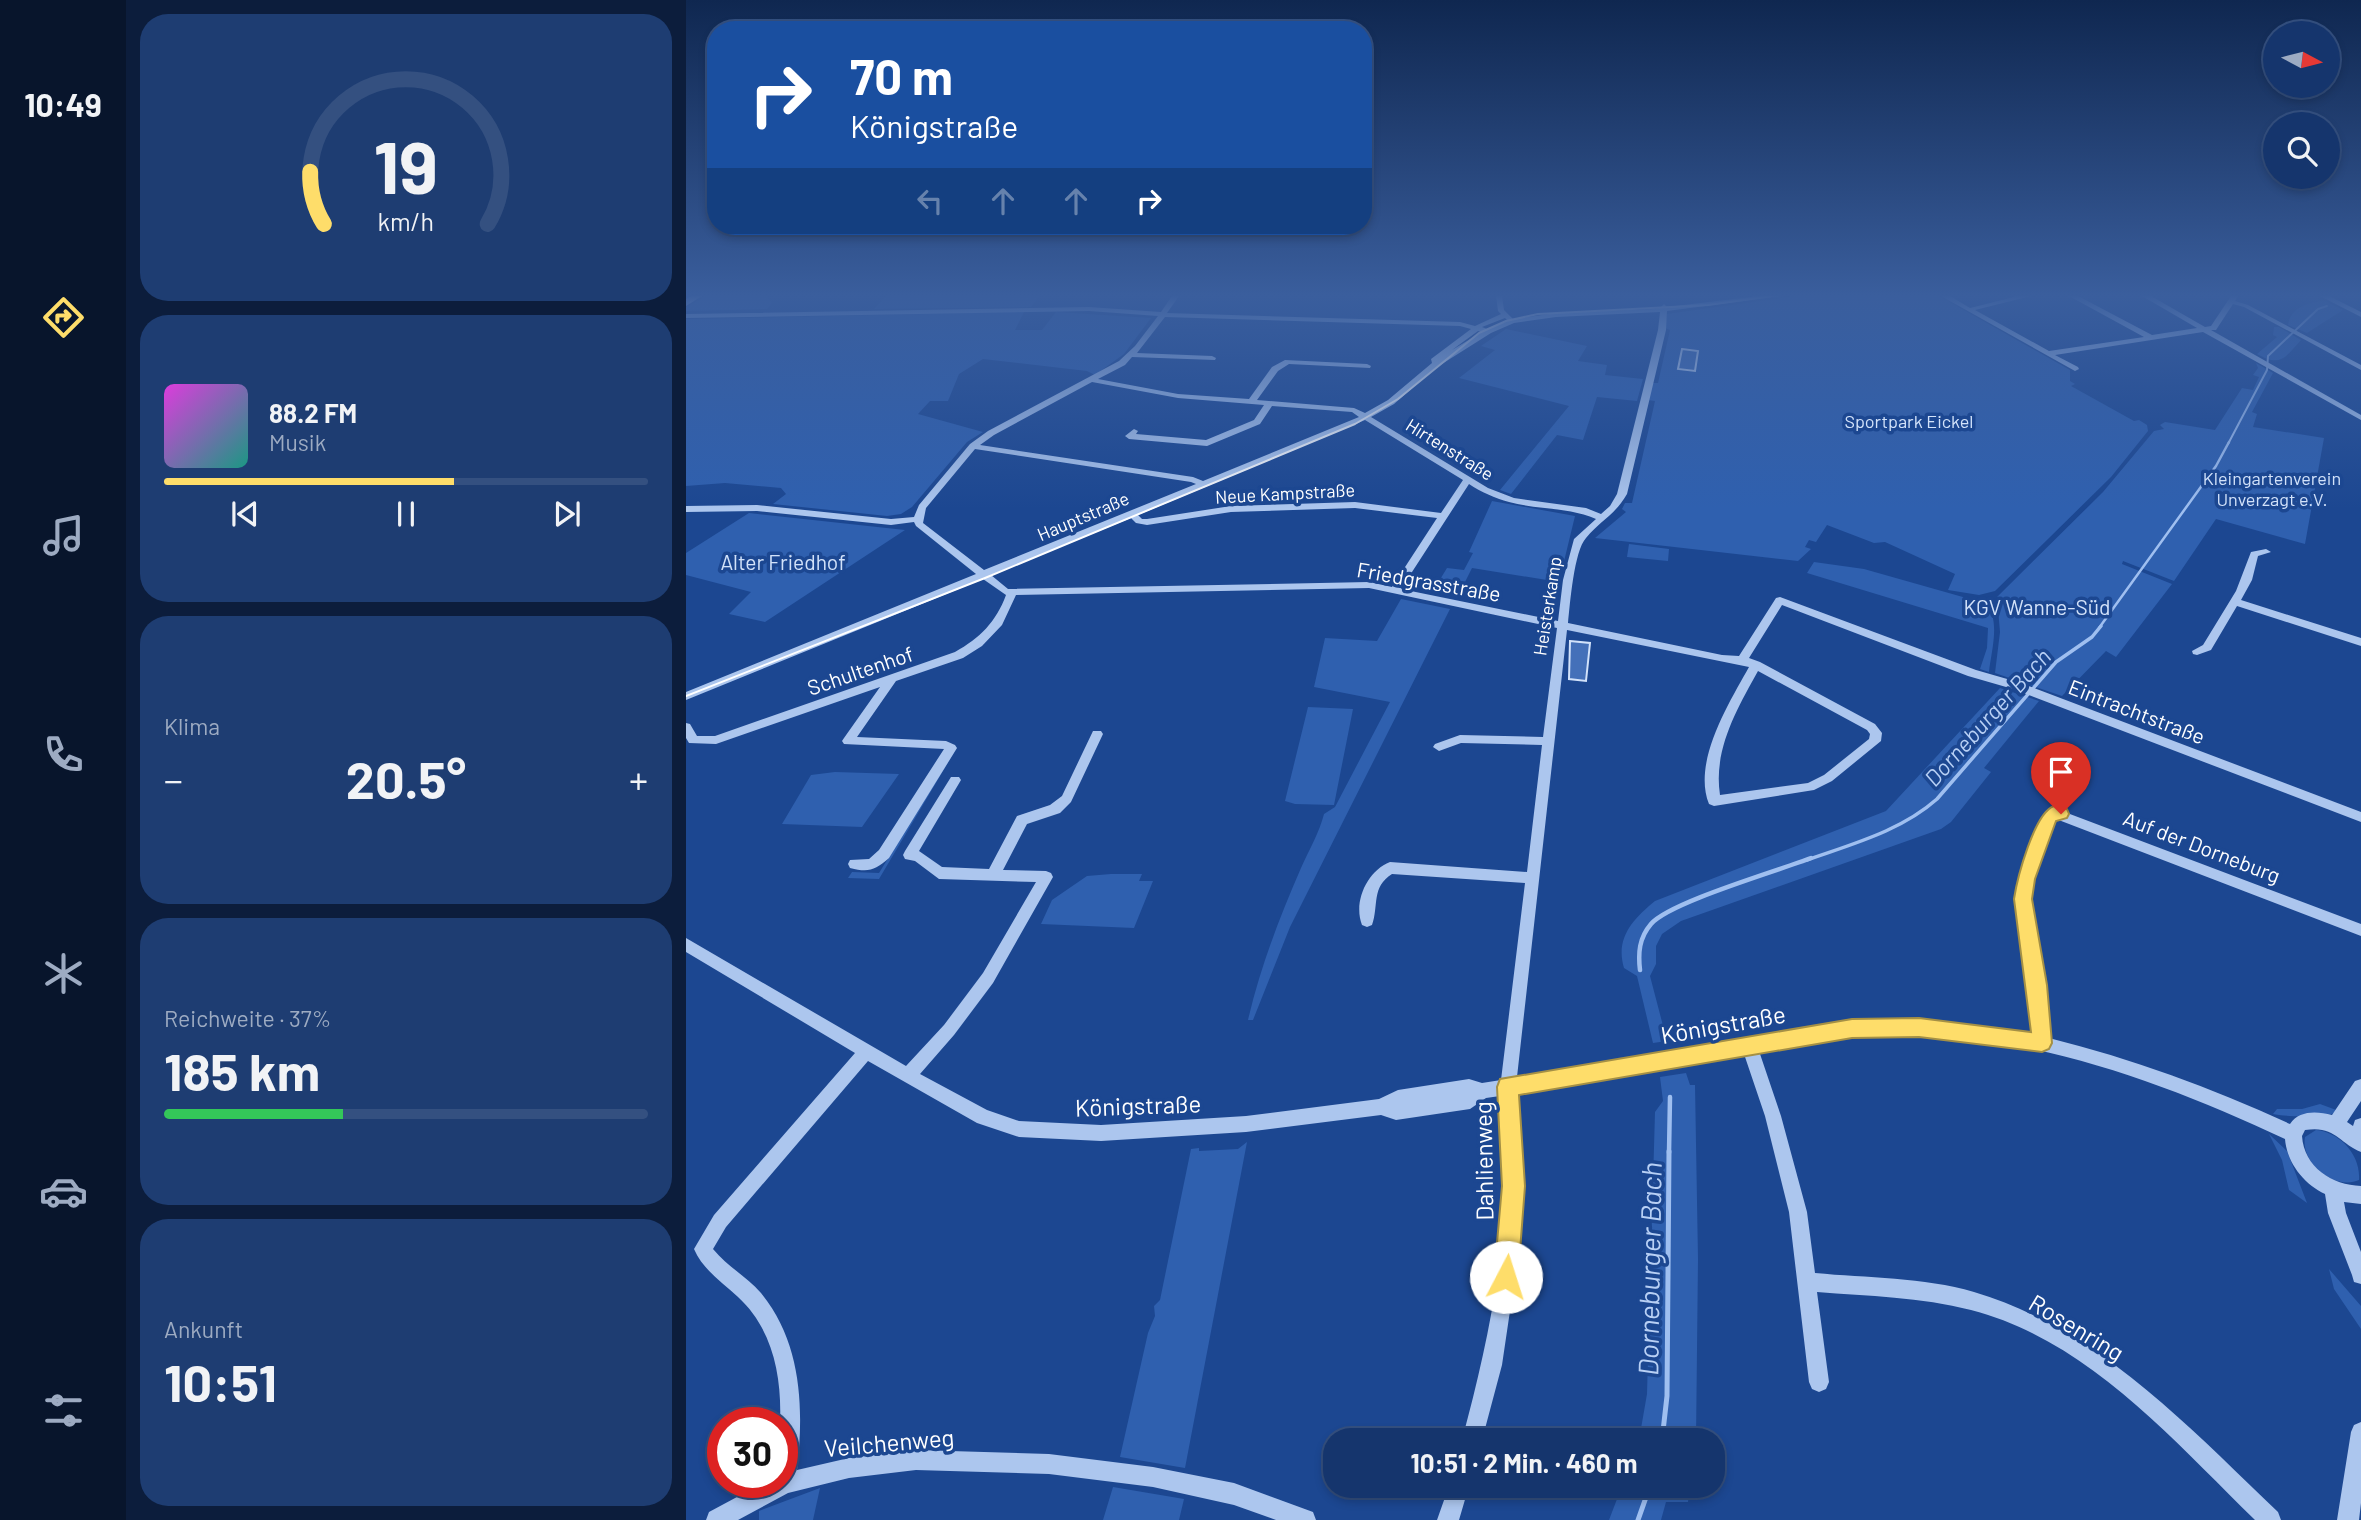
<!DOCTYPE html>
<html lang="de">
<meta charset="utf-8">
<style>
body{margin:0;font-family:Barlow,sans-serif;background:#1e3d72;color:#f1f3f6;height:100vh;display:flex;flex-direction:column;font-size:26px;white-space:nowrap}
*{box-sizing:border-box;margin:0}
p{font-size:23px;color:#9dabc2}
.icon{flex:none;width:38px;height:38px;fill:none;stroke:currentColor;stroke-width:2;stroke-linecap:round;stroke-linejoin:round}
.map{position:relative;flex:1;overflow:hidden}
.sheet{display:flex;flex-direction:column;gap:14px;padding:14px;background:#0c1d3c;width:560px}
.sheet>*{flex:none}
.banner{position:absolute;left:21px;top:21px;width:665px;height:214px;border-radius:28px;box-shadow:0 4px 10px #0003,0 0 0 2px #345080;background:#1a4fa0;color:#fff;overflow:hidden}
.needle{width:46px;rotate:97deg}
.tools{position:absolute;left:1577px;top:21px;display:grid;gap:14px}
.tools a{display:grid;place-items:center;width:77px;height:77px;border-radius:50%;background:#15356d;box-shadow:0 4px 10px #0003,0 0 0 2px #345080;font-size:35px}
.speed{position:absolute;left:21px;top:1407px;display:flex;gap:14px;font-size:35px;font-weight:700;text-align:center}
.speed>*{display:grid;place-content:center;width:91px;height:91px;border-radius:50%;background:#15356d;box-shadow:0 4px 10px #0003,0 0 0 2px #345080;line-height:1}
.speed .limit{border:10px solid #d22;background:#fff;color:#111}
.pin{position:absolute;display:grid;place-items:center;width:60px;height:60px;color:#fff;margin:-72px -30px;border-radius:50% 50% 50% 0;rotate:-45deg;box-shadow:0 0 7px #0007}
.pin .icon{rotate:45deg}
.me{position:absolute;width:77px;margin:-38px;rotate:5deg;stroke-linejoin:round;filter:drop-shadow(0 0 5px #0008)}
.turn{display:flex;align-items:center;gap:24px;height:147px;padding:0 28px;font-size:32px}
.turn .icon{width:91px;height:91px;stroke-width:2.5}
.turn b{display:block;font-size:49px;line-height:60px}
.lanes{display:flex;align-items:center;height:66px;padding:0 28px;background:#0003;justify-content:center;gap:35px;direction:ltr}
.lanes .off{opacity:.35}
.big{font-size:52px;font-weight:700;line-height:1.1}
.sheet .widget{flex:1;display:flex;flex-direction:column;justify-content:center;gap:10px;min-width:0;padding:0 24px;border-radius:28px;background:#1e3d72}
.sheet .dial{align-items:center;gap:0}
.dial svg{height:182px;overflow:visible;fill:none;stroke:#345080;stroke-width:7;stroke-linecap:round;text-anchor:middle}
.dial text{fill:#f1f3f6;stroke:none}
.song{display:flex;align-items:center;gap:21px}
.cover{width:84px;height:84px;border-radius:10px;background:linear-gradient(135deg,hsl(300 70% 55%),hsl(170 70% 35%))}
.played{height:7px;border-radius:4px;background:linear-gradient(90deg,#fedd6a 60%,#345080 60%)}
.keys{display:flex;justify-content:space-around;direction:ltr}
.heat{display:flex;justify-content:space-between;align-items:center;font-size:38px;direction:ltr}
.charge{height:10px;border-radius:5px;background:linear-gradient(90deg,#34c759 37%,#345080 0)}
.trip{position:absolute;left:637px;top:1428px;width:402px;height:70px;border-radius:28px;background:#15356d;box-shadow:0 4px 10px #0003,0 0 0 2px #345080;font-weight:700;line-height:70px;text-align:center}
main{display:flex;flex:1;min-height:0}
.dock{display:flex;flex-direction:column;width:126px;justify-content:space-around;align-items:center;background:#08152c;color:#9dabc2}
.dock .icon{width:49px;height:49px}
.dock .on{color:#fedd6a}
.dock b{font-size:32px;color:#f1f3f6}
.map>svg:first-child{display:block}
.green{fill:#2f60af}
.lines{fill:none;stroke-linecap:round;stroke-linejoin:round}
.stream-far4{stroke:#9fbff0;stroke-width:2}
.stream-far3{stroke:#9fbff0;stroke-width:2.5}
.stream-far2{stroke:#9fbff0;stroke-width:3.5}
.stream-far1{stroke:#9fbff0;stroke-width:4.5}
.stream{stroke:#9fbff0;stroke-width:5}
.building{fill:#4470b9;stroke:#d2e2fa;stroke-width:2}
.minor{fill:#acc6ee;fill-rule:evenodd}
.major{fill:#f4f7ff;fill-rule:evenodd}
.tram{stroke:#fff;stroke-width:2}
.route{fill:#fedd6a;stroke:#a59045;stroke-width:2}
.labels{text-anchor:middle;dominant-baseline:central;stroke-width:7;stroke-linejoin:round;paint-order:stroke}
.far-park-label{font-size:18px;fill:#d2e2fa;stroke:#1c4791}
.far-street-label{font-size:18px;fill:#fff;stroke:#1c4791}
.park-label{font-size:21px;fill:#d2e2fa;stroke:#1c4791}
.street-label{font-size:21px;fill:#fff;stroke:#1c4791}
.water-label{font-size:23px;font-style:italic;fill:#b8d0f5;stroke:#1c4791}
.near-street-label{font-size:24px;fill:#fff;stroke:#1c4791}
.near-water-label{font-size:28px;font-style:italic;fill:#b8d0f5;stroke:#1c4791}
</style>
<main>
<nav class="dock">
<b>10:49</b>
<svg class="icon on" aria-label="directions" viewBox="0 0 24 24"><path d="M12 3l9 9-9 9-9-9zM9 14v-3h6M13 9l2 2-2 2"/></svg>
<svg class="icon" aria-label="music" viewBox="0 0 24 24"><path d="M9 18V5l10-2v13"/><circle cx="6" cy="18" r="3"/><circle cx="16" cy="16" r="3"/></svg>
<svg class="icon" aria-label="phone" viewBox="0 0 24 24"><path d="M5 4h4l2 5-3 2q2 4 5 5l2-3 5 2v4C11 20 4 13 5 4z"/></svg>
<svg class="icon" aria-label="climate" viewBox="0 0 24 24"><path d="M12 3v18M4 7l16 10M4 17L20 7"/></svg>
<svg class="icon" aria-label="car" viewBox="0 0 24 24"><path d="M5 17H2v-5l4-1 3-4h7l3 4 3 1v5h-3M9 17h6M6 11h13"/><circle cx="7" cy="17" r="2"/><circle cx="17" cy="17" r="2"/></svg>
<svg class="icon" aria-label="filters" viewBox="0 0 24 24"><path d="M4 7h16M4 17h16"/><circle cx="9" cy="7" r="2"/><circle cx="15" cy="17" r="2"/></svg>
</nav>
<section class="sheet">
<div class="widget dial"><svg viewBox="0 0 100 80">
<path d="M14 69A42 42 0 1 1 86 69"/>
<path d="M14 69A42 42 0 0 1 8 46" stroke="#fedd6a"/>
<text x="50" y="56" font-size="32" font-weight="700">19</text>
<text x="50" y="72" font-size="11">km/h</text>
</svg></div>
<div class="widget">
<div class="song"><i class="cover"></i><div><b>88.2 FM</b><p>Musik</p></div></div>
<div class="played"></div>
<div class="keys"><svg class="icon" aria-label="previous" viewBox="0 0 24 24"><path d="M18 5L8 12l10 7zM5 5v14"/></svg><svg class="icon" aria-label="pause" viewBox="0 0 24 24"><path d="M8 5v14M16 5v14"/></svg><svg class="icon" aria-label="next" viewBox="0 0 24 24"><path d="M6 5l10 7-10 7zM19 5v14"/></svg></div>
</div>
<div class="widget"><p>Klima</p>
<div class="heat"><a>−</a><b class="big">20.5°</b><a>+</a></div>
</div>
<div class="widget"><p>Reichweite · 37%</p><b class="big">185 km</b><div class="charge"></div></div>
<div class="widget"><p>Ankunft</p><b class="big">10:51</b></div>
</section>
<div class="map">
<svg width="1675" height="1520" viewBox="0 0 1675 1520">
<rect width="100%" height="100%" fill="#1c4791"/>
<!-- green -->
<path class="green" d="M21,296h59l6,7 -5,6 -81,2v-4z
M200,296h154l-9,11 -157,2z
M1110,296h143l131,74v11l5,3 -4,2 63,35 5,-1 8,5 1,6 -37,46 -116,114 -16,4 -31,-5 7,-16 -70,-32 -11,1 -47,-18 -11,17 -7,-2 -4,7 6,2 -13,12 -203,-23 31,-26 -4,-3 3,-6h7l23,-102 -7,-1 4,-17h6l12,-53 -5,-2 2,-14z
M1639,301l18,9 -36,23 -19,-8c3,-18 20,-23 37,-24z
M338,312l-9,18h27l14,-18 95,6 -27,36 -29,21 -8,-4 -104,-12 -24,15 -11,27h-18l-12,13 65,18 -16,10 -55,65 -11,7 -14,2 -114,-12 13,-10 -5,-6 -56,-5 -39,3v-167z
M1588,327h5l22,13c-17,19 -21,27 -44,14l20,-17 -4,-2z
M820,329l81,17 -9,15 29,4 -2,10 38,4 -6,22 -40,-4 -14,43 -26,-5 -46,59 -11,-4 69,-84 -110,-28 36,-28 -14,-4z
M1570,363l17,10 -21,39 5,2 -4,13 71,11 -19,106 -89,-25 -42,62 -51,-20 -1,3 50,20 -56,73 -10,-6 -44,45 -67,-23 5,-41 -3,-35 106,-105 51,-61 10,-2 -4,-4 5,-3 50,8 27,-42 11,2 6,-13 -6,-2 5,-7z
M806,501l83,15 -16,66 -87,-14 -14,28 -25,-5 14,-23 17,2 9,-17 -4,-1z
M63,513l156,17 -140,92 -36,-8 22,-22 -65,-17v-22z
M943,544l40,5 -1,12 -41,-4z
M1128,562l50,7 120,34c18,14 7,49 5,69l-9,-3 7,-21 1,-20 -181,-55z
M715,599l49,10 -160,318 -37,93h-5c12,-52 32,-104 53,-152 9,-20 18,-35 23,-54l11,-7 55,-105 -76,-15 11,-49 52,3z
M1314,688l39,13 -55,67 7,4 -40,50 -10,7 -260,92 -19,13 -6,12v18l-6,12 17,65 -14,2 -16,-67 -13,-8c-9,-30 9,-49 31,-67l231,-90z
M622,707l45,2 -19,96 -39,-1 -10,-3z
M273,744l-80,135 -31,-1 4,-6 27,1z
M149,772l64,2 -37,53 -80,-3 29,-49z
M425,874h31l-3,7h14l-19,47 -93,-4 11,-24 35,-24z
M1000,1073l4,12h5l3,174 -2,181h-57l8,-46 8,-282 8,-11 -3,-24z
M1634,1104l19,7c-8,7 -55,6 -66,3l4,-5h25z
M1630,1130c23,2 45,24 43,50 -24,11 -59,-17 -54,-43z
M1583,1134l18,17 20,52 -18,-13 -7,-30z
M561,1142l-62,326 -65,-11 28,-124 7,-17 -1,-10 6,-6 31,-151 8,-1v3l39,-2z
M1643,1269l32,37v23l-27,-40z
M936,1486h68l-2,16h-22l-5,18h-52z
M427,1487l71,12 -5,21h-76z
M134,1488l-7,32h-54v-9z"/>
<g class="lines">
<!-- stream-far4 -->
<path class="stream-far4" d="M1542,444l39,-74 1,-14 50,-47 9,-3"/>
<!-- stream-far3 -->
<path class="stream-far3" d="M1413,628l117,-162 13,-24"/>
<!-- stream-far2 -->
<path class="stream-far2" d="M1121,860c45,-16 94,-29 130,-61l119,-137 36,-25 9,-11"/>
<!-- stream-far1 -->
<path class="stream-far1" d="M954,970c-2,-17 -1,-32 11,-46 19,-22 127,-53 160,-66
M983,1153l1,-56"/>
<!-- stream -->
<path class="stream" d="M976,1440l5,-44 2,-245
M952,1520l12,-34"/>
</g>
<!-- building -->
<path class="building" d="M996,349l16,2 -3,20 -17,-2z
M884,641l20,2 -4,38 -17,-2z"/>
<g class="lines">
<!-- minor -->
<path class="minor" d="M486,296h7l-12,17 293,9 15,4 26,-12 -3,-3 -2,-15h6l2,14 9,9 43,-6 97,-4 7,-1 4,-4 3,3 92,-11h23l-115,15 -1,19 -39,164c-13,22 -26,26 -41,44 -12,13 -16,66 -18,85l154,32 17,1 37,-58 4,-1 196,73 45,13 340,129v10l-348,-133 -45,-13 -186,-71 -33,53 11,4 115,62 7,9 -1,8 -49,40 -18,9 -100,16 -5,-2c-17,-42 20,-101 40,-137l-182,-37 -50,447 334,-56c61,-4 122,3 183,14l-4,-50 -14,-86 3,-20 24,-61 6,-9 5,-1 307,116v12l-305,-117 -23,60 -3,20 14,86 5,53c84,21 163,50 241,86 9,-14 27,-13 42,-9l23,-34 6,-2v22l-14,21 6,4 2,-6 6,-2v34c-22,-9 -26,-27 -56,-22l-3,6c2,31 30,49 59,50v18l-17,-2 2,11 15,39v32l-7,-2 -2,-7 -24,-62 -3,-19c-21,-10 -38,-31 -40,-55 -130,-61 -270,-111 -415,-104 -38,1 -75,9 -111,16l22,65 26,96 8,61c52,5 108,4 159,19 124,37 213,133 304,220l3,8h-26c-83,-81 -168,-180 -284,-210 -50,-13 -103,-14 -154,-18l12,90 -3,7 -7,3 -7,-3 -3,-7 -20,-170 -24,-96 -21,-62 -228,39 7,93 -8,91 -13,88 -20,75h-20c22,-82 41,-167 43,-253 1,-30 -3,-61 -5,-91l-14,2 -16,11 -74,11 -15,-5 -135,17 -145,9 -82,-4 -42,-14 -109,-62 -142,166 -13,22c14,17 34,28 48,44 41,50 43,116 36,177l52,-12 67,-8 133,4 104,13 81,16 79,29 3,8h-40l-42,-15 -81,-18 -104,-13 -133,-4 -67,8 -61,15 -50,27h-32l3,-8 56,-30h17v-59h-2c2,-46 -7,-94 -42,-126 -16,-15 -35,-27 -44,-48l20,-34 141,-162 -169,-101v-14l220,128 38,-41 39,-52 53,-91 -97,-3 -24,-18 -10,-2 -2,-4 2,-4 46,-74h8l2,3 -42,71 23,16 47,2 28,-53 33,-11 12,-9 31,-65h8l2,3 -32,68 -11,11 -33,11 -24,46 43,1 5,2 2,4 -60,106 -39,52 -34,39 67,36 32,11 82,4 145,-9 133,-17 19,-9 71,-11 13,4 19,-3 24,-197 -133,-9c-21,13 -13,32 -20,51l-5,2 -5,-2c-9,-23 5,-54 28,-63l137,10 15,-127 -81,-2 -22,8 -6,-4 2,-3 25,-9 83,2 14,-109 -188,-40 -353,7 -14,30 -20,21 -19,12 -67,23 -39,56 89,4 9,4 2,3 -68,110c-14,12 -20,15 -39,10l-2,-4 2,-4 19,-1 10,-9 65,-101 -100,-5 -2,-3 2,-3 36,-51 -164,57 -27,-1 -3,-5v-15l4,1 7,12h18l240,-84c25,-14 41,-30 51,-57l-23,-16 -297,121v-8l290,-118 -60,-48 -2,-4 -23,3 -134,-14 -71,1v-6l71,-1 134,14 23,-2 5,-12 51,-61 18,-13 131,-70 16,-15 23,-30 -69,-5 -403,7v-4l403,-7 72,5zM974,312l-2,18 -41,164 -7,12 -9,8 -15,-6 -72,-10 -26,-10 -117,-71 23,-13 40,-35 57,-36 23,-10 42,-6zM479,317l295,9 11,3 -40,30 1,4 -44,37 -23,13 -11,-5 -97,-8 21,-29 11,-7 81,4 1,-2 -4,-2 -82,-4 -13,7 -23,32 -71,-5 -80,-15 27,-14 7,-8 83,3 1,-2 -4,-2 -75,-3zM819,318l3,3 -21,8 -5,-2zM792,331l4,1 -30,18zM406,382l86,16 86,7 -10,15 -48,20 -70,-6 2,-3 -4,-2 -9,7 4,3 78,7 53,-22 12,-18 80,6 7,5 -156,64 -10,-4 -213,-32 14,-10zM679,420l98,60 -22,33 -86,-11 -124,4 -84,13h-5l-4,-4zM289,449l216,33 5,2 -212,86 -61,-47 3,-15zM783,484c12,8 26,14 40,18 29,8 60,5 87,17l-22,20 -11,41 -5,41 -157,-32zM669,508l82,10 -45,69 -23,-5 -361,7 -17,-14 140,-57 5,5 11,2 84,-13zM1072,671l109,59 3,4 -1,5 -45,36 -16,8 -88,12c-7,-45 17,-86 38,-124z
M1255,296h9l20,12 48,-12h13l-56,14 74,41 95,-14 -75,-41h9l74,39 45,-7 -55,-32h9l54,31 6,-1 20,-30h7l-3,5 13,4 113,60v5l-117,-63 -11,-3 -17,26h-5l150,85v5l-158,-88 -148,23 23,12 1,2 -4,2z
M1634,296h9l32,16v5z
M1580,549l5,3 -13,4 -6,24 -11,20 120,38v8l-124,-40 -26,44 -14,5 -4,-1 -1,-3 11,-6 33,-54 15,-39z
M1675,1422v81l-2,17h-22l14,-88 3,-7z
M763,1486h20l-10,34h-22z"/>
<!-- major -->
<path class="major" d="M5,296h11l-16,10v-7z"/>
<!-- tram -->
<path class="tram" d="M0,696l299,-118 370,-154 43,-25 81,-66 27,-12 32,-7 170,-9 64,-9"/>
</g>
<!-- sky -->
<linearGradient id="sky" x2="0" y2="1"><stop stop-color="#0f2750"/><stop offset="0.58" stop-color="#3a5e9d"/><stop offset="1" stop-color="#3a5e9d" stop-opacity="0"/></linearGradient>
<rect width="1675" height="509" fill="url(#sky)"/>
<!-- route -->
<path class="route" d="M1368,806l13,3 2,5 -2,4 -11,3 -21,58 -3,20 15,86 5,58 -3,6 -7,3 -123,-15 -67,1 -333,57 6,91 -7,91 -3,8 -9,4 -8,-4 -4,-8 8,-91 -5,-99 3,-8 352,-60 67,-1 112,14 -17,-133c3,-20 20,-86 40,-93z"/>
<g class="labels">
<!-- far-park labels -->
<g class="far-park-label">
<text x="1223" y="421">Sportpark Eickel</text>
<text x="1586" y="478">Kleingartenverein<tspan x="1586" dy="21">Unverzagt e.V.</tspan></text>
</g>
<!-- far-street labels -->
<g class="far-street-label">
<text transform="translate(764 449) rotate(32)">Hirtenstraße</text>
<text transform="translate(599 493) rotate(-3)">Neue Kampstraße</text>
<text transform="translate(397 516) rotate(-23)">Hauptstraße</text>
<text transform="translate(861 606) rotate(-81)">Heisterkamp</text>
</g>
<!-- park labels -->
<g class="park-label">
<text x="97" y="561">Alter Friedhof</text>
<text x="1351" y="606">KGV Wanne-Süd</text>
</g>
<!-- street labels -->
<g class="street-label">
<text transform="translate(743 581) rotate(10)">Friedgrasstraße</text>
<text transform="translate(174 670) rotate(-19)">Schultenhof</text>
<text transform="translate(1451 711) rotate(21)">Eintrachtstraße</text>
<text transform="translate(1516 846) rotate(21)">Auf der Dorneburg</text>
</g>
<!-- water labels -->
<g class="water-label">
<text transform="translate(1301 717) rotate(-48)">Dorneburger Bach</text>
</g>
<!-- near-street labels -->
<g class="near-street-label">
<text transform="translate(1037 1024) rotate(-10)">Königstraße</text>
<text transform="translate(452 1105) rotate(-2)">Königstraße</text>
<text transform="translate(797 1161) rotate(-91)">Dahlienweg</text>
<text transform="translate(1391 1327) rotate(31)">Rosenring</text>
<text transform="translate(203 1442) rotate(-5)">Veilchenweg</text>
</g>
<!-- near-water labels -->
<g class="near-water-label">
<text transform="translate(963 1269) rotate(-89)">Dorneburger Bach</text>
</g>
</g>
</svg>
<div class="tools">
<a><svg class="needle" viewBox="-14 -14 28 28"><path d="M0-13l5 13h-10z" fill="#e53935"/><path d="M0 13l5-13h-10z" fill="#9dabc2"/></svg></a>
<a><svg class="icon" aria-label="search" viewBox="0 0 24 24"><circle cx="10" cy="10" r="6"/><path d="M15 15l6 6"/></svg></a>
</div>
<div class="speed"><div class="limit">30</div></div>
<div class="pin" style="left:1375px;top:814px;background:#d93025"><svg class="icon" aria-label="arrive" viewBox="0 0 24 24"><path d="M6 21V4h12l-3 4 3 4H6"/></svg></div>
<svg class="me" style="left:820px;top:1277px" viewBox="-20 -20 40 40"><circle r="19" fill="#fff"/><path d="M0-13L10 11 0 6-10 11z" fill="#fedd6a"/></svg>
<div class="trip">10:51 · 2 Min. · 460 m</div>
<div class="banner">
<div class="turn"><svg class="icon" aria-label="right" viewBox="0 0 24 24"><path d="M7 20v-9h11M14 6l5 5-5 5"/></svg><div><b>70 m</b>Königstraße</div></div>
<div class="lanes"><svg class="icon off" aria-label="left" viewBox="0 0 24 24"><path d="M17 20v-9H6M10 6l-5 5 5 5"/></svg><svg class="icon off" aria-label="ahead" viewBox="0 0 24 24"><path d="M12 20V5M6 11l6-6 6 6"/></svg><svg class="icon off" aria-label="ahead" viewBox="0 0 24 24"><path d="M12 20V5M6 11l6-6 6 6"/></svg><svg class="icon" aria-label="right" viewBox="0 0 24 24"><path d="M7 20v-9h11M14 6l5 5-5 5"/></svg></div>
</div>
</div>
</main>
